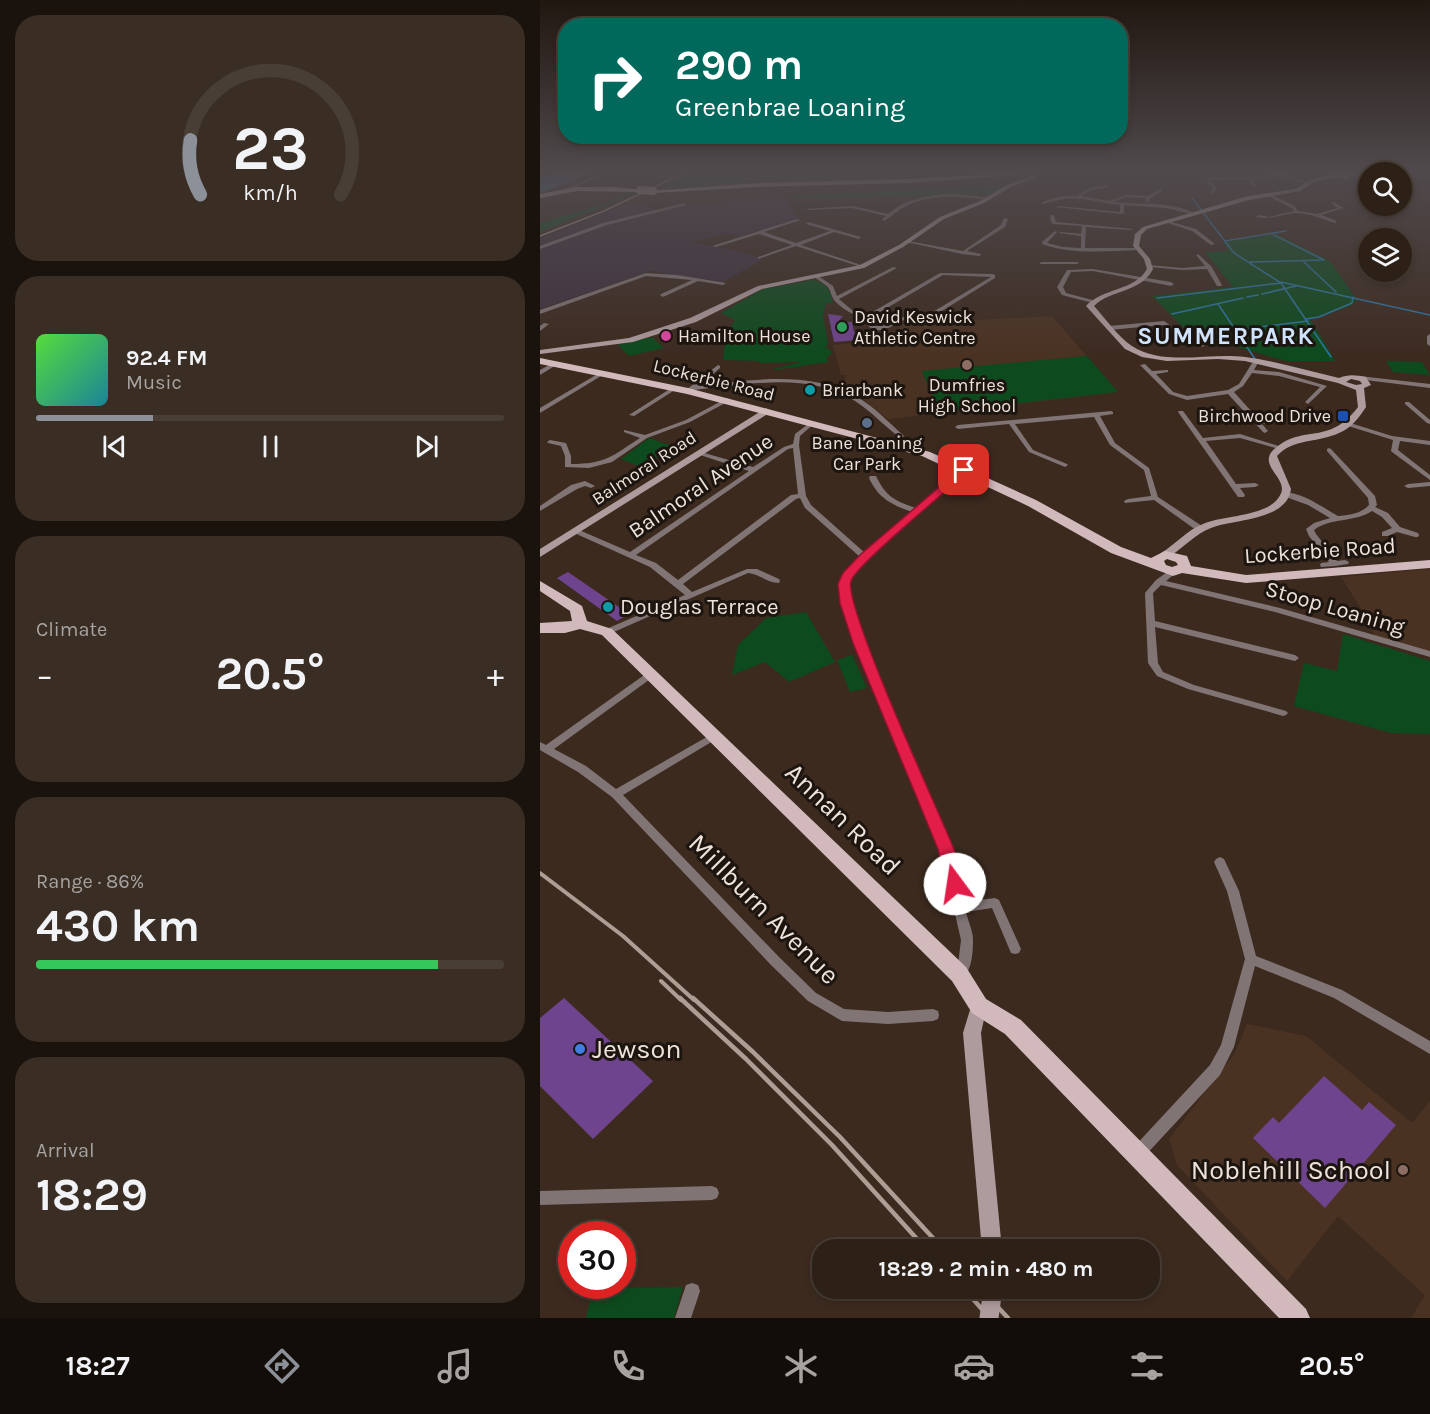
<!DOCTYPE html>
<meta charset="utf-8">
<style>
body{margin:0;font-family:Karla,sans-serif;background:#392d24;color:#f1f3f6;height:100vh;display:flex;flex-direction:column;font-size:22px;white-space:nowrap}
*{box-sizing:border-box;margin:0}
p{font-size:20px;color:#a7a3a1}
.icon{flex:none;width:33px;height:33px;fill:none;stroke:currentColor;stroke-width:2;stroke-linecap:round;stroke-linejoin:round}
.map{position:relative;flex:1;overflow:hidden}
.drawer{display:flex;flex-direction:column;gap:15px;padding:15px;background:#19120d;width:540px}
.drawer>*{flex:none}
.guide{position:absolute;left:18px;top:18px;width:570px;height:126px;border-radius:24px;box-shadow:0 3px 9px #0003,0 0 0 2px #483e36;background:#00695c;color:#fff;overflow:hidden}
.buttons{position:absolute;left:818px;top:162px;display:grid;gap:12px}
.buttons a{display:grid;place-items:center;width:54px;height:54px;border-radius:50%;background:#2d2017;box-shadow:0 3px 9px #0003,0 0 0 2px #483e36;font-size:30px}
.speed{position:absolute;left:18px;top:1221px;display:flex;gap:12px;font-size:30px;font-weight:700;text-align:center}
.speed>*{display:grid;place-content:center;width:78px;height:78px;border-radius:50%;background:#2d2017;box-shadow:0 3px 9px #0003,0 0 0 2px #483e36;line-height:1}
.speed .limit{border:9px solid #d22;background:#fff;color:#111}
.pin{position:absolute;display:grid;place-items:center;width:51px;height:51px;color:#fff;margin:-26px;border-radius:12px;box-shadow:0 3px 9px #0006}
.me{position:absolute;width:66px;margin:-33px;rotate:346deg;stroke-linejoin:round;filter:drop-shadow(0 0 4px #0008)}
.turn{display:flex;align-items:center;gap:21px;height:126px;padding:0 18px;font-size:27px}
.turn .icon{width:78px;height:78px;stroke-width:2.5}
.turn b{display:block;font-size:42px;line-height:51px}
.big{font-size:45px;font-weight:700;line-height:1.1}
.drawer .card{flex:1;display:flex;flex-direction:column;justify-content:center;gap:9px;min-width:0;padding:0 21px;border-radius:24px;background:#392d24}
.drawer .dial{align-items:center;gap:0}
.dial svg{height:156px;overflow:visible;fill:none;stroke:#483e36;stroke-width:7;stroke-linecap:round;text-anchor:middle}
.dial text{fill:#f1f3f6;stroke:none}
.song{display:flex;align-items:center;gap:18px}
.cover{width:72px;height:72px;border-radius:9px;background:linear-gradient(135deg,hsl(110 70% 55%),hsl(190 70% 35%))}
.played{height:6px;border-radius:3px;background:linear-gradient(90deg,#8c9099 25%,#483e36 25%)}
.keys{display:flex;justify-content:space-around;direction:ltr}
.heat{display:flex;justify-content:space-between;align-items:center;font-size:33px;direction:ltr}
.charge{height:9px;border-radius:4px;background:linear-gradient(90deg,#34c759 86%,#483e36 0)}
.trip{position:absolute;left:272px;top:1239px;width:348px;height:60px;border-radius:24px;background:#2d2017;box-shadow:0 3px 9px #0003,0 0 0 2px #483e36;font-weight:700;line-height:60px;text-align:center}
.menu{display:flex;height:96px;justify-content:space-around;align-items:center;background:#120d09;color:#a7a3a1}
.menu .icon{width:42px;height:42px}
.menu .selected{color:#8c9099}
.menu b{font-size:27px;color:#f1f3f6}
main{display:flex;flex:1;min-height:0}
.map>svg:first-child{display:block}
.built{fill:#4a3222}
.industrial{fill:#3f313e}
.green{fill:#0d4a1d}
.water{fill:#2d76a1}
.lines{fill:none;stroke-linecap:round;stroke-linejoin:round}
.stream{stroke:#2d76a1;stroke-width:1.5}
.building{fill:#6f448e}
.street{fill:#807475;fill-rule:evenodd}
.secondary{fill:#ae9b9d;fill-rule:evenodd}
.primary{fill:#d1b9bc;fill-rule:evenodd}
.rail-far2{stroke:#ad9e95;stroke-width:1.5}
.rail-far1{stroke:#ad9e95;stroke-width:4}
.rail{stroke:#ad9e95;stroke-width:4.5}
.secondary-bridge{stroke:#ae9b9d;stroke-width:19}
.primary-bridge{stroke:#d1b9bc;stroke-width:8}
.route{fill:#e11d48;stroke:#92132f;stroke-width:1.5}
.leisure-dot{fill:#2e9e5b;stroke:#1d1510;stroke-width:2}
.hotel-dot{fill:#d1479c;stroke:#1d1510;stroke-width:2}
.education-dot{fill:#8d6e63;stroke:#1d1510;stroke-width:2}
.culture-dot{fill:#0f9aa8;stroke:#1d1510;stroke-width:2}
.transit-dot{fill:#1a4fb4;stroke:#1d1510;stroke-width:2}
.service-dot{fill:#5c6f8a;stroke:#1d1510;stroke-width:2}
.shop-dot{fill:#3f7fe0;stroke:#1d1510;stroke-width:2}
.labels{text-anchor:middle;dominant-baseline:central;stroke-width:6;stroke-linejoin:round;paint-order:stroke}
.far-poi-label{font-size:18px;fill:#eee2da;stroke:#1d1510;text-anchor:start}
.far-street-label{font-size:18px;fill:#eee2da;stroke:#1d1510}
.street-label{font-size:22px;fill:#eee2da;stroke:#1d1510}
.poi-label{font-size:22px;fill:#eee2da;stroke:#1d1510;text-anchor:start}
.far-district-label{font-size:24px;font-weight:bold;letter-spacing:1.5px;fill:#d0e3fc;stroke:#1d1510}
.near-street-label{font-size:27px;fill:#eee2da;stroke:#1d1510}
.near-poi-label{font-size:27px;fill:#eee2da;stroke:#1d1510;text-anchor:start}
</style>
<main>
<section class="drawer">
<div class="card dial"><svg viewBox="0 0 100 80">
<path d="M14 69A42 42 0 1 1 86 69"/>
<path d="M14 69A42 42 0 0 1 9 41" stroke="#8c9099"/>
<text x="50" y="56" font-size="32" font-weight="700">23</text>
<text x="50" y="72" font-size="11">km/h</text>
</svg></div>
<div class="card">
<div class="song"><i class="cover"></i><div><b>92.4 FM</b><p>Music</p></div></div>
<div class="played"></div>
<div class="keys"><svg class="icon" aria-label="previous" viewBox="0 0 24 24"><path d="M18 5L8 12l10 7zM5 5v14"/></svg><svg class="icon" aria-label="pause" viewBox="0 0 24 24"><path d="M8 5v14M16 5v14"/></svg><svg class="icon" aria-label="next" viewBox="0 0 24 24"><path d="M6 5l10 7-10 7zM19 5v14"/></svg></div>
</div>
<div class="card"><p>Climate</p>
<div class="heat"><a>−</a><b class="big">20.5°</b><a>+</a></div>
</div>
<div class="card"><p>Range · 86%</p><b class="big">430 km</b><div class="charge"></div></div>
<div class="card"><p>Arrival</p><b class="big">18:29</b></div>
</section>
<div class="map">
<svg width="890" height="1318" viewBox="0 0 890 1318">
<rect width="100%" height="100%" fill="#3c2a1f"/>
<!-- built -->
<path class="built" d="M512,316l66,76 -230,27 -45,-36 3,-8h-5l-8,-30 54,-5v-8l9,-1 5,-7z
M890,569v83l-55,-16 -10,-21 -24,-38z
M707,1024l59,12 106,87 18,-22v217h-19l14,-23 -87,-79 -51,65 -110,-116 -8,-26 66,-86z"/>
<!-- industrial -->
<path class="industrial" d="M243,197l15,22 -58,17 -12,-3 -36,9 54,11 17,6 -40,23 -73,-11 -110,38v-71l92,-36 29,9 26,-6z"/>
<!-- green -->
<path class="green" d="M151,173h139l9,7h-96l-4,3 -76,5z
M462,187l-11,7 -188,4 -15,-2z
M72,190l26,2 -98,40v-9l71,-21 20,-9z
M736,234l54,27 27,39 -7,6 -39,14 24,41h-49l-97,-28 -37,-37 81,-9 -28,-35 24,-1 -6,-9z
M273,280c13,2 18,11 20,23h-7l-3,13 5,28 -3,3 8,5 -7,6 2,4 -54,8 -1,-1 29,-7 -40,1 -5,-2 -34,-1 3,-26 9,-14 -14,-7 42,-24z
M112,337l12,11 -35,8 -11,-11z
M547,356l31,36 -179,20 -17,-41z
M846,361l36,1 8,13 -37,-3z
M109,438l26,9 -34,20 -20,-8z
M266,612l29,50 -46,20 -24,-20 -33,13 6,-30 28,-27z
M803,634l87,27v73l-39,-1 -97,-27 10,-43 33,8z
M312,655l15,33 -17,4 -13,-32z
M143,1287l-9,31h-88l7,-30z"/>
<!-- water -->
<path class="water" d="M17,173h35l-52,20v-15z"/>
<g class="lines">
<!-- stream -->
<path class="stream" d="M652,198l42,55 47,30 50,74
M685,241l61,-10
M710,262l74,-2 -50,-25
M764,262l32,30
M741,282l149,33
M722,294l34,-8
M707,297l11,-2
M617,298l124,-15
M678,304l37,55
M632,314l71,-16
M766,319l13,-2 33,-14 1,-6
M654,335l114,-14"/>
</g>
<!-- building -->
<path class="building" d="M288,314l15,2 -6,7 15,-1 2,10 13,-1 2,8 -35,3z
M28,572l32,22 29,20 -12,7 -60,-43z
M24,998l89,83 -60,58 -53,-53v-68z
M784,1076l38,34 7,-8 27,23 -71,83 -72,-70 20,-21 6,6z"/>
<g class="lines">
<!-- street -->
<path class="street" d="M62,173h4l-38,17 -3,-1z
M745,173h4l-3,3 24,7 -2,1 -27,-8 -26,2 -2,2 3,6 -2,1 -2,-1 -2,-7 -38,1 -2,1 7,7 -4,6 -2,-1 2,-5 -7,-7 5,-3 41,-1z
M568,185l1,2 -18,3 -10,6 28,5 17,-6 22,1 14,-8 1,2 -12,8 -3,4 -3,-1 1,-3 -20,-1 -13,5c27,3 57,-1 81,11l-2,1 -26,-6 -42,-3v8l-2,1 -66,-7 2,-1 62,6v-7c-32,-4 -44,-12 -77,-1l-2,-1 12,-5 11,-2h13l12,-8z
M726,193h2l26,13 4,5 19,3 21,-6 -6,-4 1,-2 11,6 -23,7 16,6 -2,2c-12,-4 -26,-10 -39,-10 -16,1 -22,7 -40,4l2,-2 11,2 25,-6 -2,-3 -26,-13z
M408,194l28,2 15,3 -2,1c-26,-4 -56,-6 -81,5 -9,4 -16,11 -24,16l-2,-1 4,-4 -34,-8 -44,2 -2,-1 46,-3 36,8c17,-15 39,-18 60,-20z
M145,203l1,2 -79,20 -67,24v-3l63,-23z
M510,215h4l2,7 77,7 -2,1 -45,-3 -1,21h53l2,1 -2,1c-31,1 -66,5 -96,-6v-2l13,-11 2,1 -10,11 16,4 18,1v-12l-22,-3 2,-1 20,2 1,-8 -29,-2 -2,-2z
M464,218l4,1 -3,8 -38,24 14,3v1l-2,1 -17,-2 -56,-12 2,-1 55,10 38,-26z
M257,219l4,1 -37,12 32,11 34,-12 -24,-7 2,-2 53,15 -2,2 -25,-7 -33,13 63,21v2l-68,-22 -38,13v-2l34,-12 -33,-11 -43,13 -4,-1z
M625,220l31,9 19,15 -4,1 -19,-14 -27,-9z
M658,254l13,12 11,19 -1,1h-4l-10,-17 -25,1 -32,-3 -2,-1 2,-1 32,3 23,-2 -9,-11z
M502,262h35l2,1 -2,1h-37v-1z
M353,267l4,1 -58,31 14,12 16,3 71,-41 53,1 2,1v3l-66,41 -35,2v4c-24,14 -26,-4 -41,-11 -6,-3 -14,-8 -19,-14 -3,-4 -3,-9 -6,-13 -4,-4 -11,-7 -15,-11l4,-1 16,11 4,10zM403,275l48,2 -65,39 -35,2 -16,-3zM322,316l6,3 3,-1 18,3v2c-11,7 -19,1 -27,-7z
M553,269l78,13 3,2 -3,2 -78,-15 -22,1 -8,15 3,6 30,8 -3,2 -31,-8 -5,-8 10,-17z
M106,273l31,2 49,8 -3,2 -25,-4 -35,16 -3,-2 1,-1 31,-14 -46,-4 -106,38v-4z
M624,321l24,17 17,7 -3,2 -18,-7 -21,-15 -54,5 -3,-2 3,-2z
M4,323l5,1 -9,7v-5z
M890,334v12l-3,-2v-8z
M716,359l3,2 -5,9 25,2 48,14 -19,18 -3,-2 15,-15 -41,-11 -27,-3 -9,13 -9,6 25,28h21l1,1 -3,2 -16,1 6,7 -3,2 -2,-1 -35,-38 -41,6 -18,-6 -29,-29 5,-1 7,7 16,-1v2l-12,2 17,18 14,4 41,-6 11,-6 15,-24z
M13,363l5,1 -18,11v-5z
M178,365l2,1v2l-21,18c52,-6 110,-16 158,11 17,9 31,25 46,38l1,1 -3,9 -3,2 -2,-1 -1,-1 3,-9c-15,-11 -27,-25 -43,-35 -47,-30 -109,-16 -161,-11l-4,2h-4v-2z
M61,372l5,1 -66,40v-5z
M819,376l71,8v4l-73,-9 -1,-1z
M133,387l5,1 -44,28 -5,-1z
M187,398l3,2 -1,1 -39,21 -43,16 -35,24 -23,6 -24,-1v-11l-4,-10 -13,-3 -1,-1 3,-2 16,3 5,13v8c35,0 41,-8 69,-26l-16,-6v-2l21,5 41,-15z
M865,402h4l21,18v4l-3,-1 -22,-19z
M571,411l2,1v2l-13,2 15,27 34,25 9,29 44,29v4h-6l-42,-30 -29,3 -1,-2 4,-2 23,-3 -7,-26 -34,-25 -16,-28 -79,7 18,26 34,14 1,1 -3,2 -36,-15 -20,-28 -51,5 -3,-2 3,-2z
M639,411h4l20,27 37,-4 42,13 -3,2 -39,-11 -34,3 30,43 19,-1 4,2 -4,2 -15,1 5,7 -1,2h-6l-60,-85z
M272,421l3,2 -15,13 -1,9 7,51 5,9 54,48 47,-41c-20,-7 -34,-14 -43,-34l1,-2h6c10,21 19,25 40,32l46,-39 2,-1 3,2 -99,89 -17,18 -3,7 3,19 13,40 88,206 12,53 31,-4 4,2 22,49 -2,4 -4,1 -4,-1 -19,-45 -26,4c2,9 7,19 7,28 0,13 -1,34 -14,40l-4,-2 -2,-4 5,-9 3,-25 -21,-91 -84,-206 -13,-40 -3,-19 3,-8 17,-19 -55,-49 -5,-10 -4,1 -113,85 9,8 55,-23h10l22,10 1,2 -1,2c-11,0 -20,-9 -31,-10l-141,62 -3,-1 -1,-2 1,-2 81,-35 -35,-28 -78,-35 1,-2h6l51,22 119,-81 -52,-17v-2h4l52,15 31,-20 9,-3 2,-10zM253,448l5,46 -7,1 -113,85 -22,-17 -20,-8 152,-106z
M807,422l45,14 38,5v4l-30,-4 -2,9 32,25v5l-38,-28 -1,-1 2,-11 -48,-15v-2z
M789,448l2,1 44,47 2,9 -2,2 13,6 12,14 18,6 1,2 -1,2h-3l-18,-5 -9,4h-6v-4l10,-4 -10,-11 -10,-6c-18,12 -41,6 -58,19l2,4 21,27 8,-1 4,2 -1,2 -13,2 -14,1 -1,-2 1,-2 8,-1 -20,-26 -3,-7 8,-6 16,-5 -22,-13 -25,-9v-4c19,0 39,15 55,24 11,-1 23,-2 31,-11l-1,-7 -41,-47v-2z
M45,481l10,5 -4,2 -6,-2 -8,3 -37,22v-5l31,-21z
M890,482v4l-22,2 -4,-2 4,-2z
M630,570h3l4,2 -11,9 114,27 150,43v6l-155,-45 -114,-27 -8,8 2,28 140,34 4,3 -4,3 -140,-34 3,36 5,9 31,13 92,26 2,2 -2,2 -3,1 -95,-27 -31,-13 -9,-13 -3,-70 11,-13z
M110,672l3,1 2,2 -2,2 -99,72 32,17 30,23 96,-55h6l2,2 -2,2 -95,57 156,162 37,36 28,16 44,3 45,-3 5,2 1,4 -1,4 -5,2 -45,3 -46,-3 -34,-20 -37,-36 -159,-168 -34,-25 -38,-22v-8l6,3 101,-72z
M680,857l4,2 15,32 17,65 86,34 88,51v13l-96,-56 -79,-32 -21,81 -14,28 -78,84 -5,2 -5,-2 -2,-5 2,-5 78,-84 11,-20 24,-86 -18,-68 -13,-29 2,-3z
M172,1186l5,2 2,5 -2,5 -5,2 -172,5v-14z
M152,1283l6,2 2,6 -9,27h-16l11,-33z"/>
<!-- secondary -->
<path class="secondary" d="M795,173h33v2l-18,1 -2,3 -10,-2 -24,5 -14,9 -51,9 -102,29 -6,6 -2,11 11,13 3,10c-12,24 -42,20 -59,37 11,12 25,32 38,40 32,21 77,6 113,11 31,4 63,14 94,21 9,-4 17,-3 27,-1l5,8 -7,3 2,19c-7,11 -15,21 -27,26 -21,10 -46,5 -62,23l14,33c-4,32 -58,30 -80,39 -16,6 -28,20 -42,29h-8l-1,-2 1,-2c15,-9 26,-23 42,-29 20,-9 63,-7 76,-27 14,-19 -28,-32 -1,-51 28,-21 51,-1 80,-39l-2,-17 -18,-7 -93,-22 -27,-2 -51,2 -25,-4 -17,-8 -39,-43c16,-18 49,-15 61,-37l-3,-10 -11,-13 2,-12 8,-7 105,-31 48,-7 14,-9zM811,379l9,2 2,3 -6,1 -10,-3z
M490,174l5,1 -2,4 -22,8 -27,16 -40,16 -41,28 -39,21 -102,21 -66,33 -63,20 -93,12v-4l89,-12 61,-20 68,-32 102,-21 39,-20 41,-28 40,-16 27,-16 22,-8z
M226,408l4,3 -1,2 -229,144v-8z
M439,998l6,2 2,6 -6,27 21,217h-20l-19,-217 10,-33z"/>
<!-- primary -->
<path class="primary" d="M475,173h30l-139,10 -149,4 -104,6 -3,-2 107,-8 149,-4z
M37,187h37l29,3 -3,2 -63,-1 -37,7v-4z
M0,358l148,30 242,64 106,48 85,47 30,11 14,-7 22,5 4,10 55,9 184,-15v8l-184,15 -64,-10 -9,3 -62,-23 -83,-47 -106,-50 -235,-62 -147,-30zM627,559l9,3 2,3 -6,2 -6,-2 -2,-4z
M0,581l42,25 5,15 25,8 354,338 20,32 35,21 285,289 4,9h-31l-274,-284 -33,-21 -20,-32 -350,-346 -22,-6 -15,4h-25v-10l32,-2 -2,-10 -30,-20z"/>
<!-- rail-far2 -->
<path class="rail-far2" d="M0,236l64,-25 80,-38"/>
<!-- rail-far1 -->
<path class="rail-far1" d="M0,873l83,63 71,64
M121,981l20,19"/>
<!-- rail -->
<path class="rail" d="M140,998l66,61 86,86 95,105
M153,998l60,54 87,85 104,113
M423,1288l27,30
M440,1288l28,30"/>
<!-- secondary-bridge -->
<path class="secondary-bridge" d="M449,1318l4,-30"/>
<!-- primary-bridge -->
<path class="primary-bridge" d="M100,190l13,1"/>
</g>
<!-- sky -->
<linearGradient id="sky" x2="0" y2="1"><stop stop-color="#211711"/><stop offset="0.48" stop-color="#504a4d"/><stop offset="1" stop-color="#504a4d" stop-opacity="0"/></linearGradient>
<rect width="890" height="357" fill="url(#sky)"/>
<!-- route -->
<path class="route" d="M424,466l6,4 -2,2c-18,16 -112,93 -117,109 -8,24 88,231 103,268l9,35 -2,5 -6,3 -7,-3 -2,-5 -8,-35 -85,-206 -13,-40 -2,-19 5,-11 18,-19z"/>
<!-- markers -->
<circle class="leisure-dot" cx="302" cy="327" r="6"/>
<circle class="hotel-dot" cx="126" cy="336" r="6"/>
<g class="education-dot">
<circle cx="427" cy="365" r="6"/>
<circle cx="863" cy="1170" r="6"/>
</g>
<g class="culture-dot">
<circle cx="270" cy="390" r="6"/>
<circle cx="68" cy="607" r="6"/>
</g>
<rect class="transit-dot" x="797" y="410" width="12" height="12" rx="3"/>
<circle class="service-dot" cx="327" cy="423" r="6"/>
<circle class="shop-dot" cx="40" cy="1049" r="6"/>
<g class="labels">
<!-- far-poi labels -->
<g class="far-poi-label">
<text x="314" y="317">David Keswick<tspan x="314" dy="21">Athletic Centre</tspan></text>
<text x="138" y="336">Hamilton House</text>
<text x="427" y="385" text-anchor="middle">Dumfries<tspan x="427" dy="21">High School</tspan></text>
<text x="282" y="390">Briarbank</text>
<text x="791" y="416" text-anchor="end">Birchwood Drive</text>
<text x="327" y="443" text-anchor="middle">Bane Loaning<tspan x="327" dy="21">Car Park</tspan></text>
</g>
<!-- far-street labels -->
<g class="far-street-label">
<text transform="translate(174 380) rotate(14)">Lockerbie Road</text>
<text transform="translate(104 468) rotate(-33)">Balmoral Road</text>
</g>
<!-- street labels -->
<g class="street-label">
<text transform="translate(161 486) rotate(-34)">Balmoral Avenue</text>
<text transform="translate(780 551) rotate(-4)">Lockerbie Road</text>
<text transform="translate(795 608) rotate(16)">Stoop Loaning</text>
</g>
<!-- poi labels -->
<g class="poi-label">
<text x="80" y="607">Douglas Terrace</text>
</g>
<!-- far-district labels -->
<g class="far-district-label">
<text x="686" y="336">SUMMERPARK</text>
</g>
<!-- near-street labels -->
<g class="near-street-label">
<text transform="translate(303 819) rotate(44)">Annan Road</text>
<text transform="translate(224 909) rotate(45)">Millburn Avenue</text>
</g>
<!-- near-poi labels -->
<g class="near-poi-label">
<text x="52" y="1049">Jewson</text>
<text x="851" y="1170" text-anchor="end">Noblehill School</text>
</g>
</g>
</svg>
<div class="buttons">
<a><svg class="icon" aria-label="search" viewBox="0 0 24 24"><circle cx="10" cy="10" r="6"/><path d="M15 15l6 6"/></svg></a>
<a><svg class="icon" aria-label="layers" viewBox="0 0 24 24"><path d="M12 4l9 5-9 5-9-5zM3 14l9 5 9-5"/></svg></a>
</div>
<div class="speed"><div class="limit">30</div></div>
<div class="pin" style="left:424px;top:470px;background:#d93025"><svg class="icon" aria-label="arrive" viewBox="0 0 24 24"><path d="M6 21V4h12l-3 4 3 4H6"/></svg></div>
<svg class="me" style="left:415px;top:884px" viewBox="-20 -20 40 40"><circle r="19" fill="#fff"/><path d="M0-13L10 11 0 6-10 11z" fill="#e11d48"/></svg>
<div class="trip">18:29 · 2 min · 480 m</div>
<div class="guide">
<div class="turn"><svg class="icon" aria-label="right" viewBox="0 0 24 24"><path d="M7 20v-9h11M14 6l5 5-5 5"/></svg><div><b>290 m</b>Greenbrae Loaning</div></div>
</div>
</div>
</main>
<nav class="menu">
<b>18:27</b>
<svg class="icon selected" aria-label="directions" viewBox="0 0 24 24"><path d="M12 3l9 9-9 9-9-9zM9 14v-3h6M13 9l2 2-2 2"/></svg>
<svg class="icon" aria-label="music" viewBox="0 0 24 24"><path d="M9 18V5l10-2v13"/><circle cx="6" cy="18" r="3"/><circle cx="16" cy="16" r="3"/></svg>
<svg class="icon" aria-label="phone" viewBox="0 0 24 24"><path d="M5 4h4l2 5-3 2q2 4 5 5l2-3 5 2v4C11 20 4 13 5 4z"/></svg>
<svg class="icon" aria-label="climate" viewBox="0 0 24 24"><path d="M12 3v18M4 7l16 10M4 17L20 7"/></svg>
<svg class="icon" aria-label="car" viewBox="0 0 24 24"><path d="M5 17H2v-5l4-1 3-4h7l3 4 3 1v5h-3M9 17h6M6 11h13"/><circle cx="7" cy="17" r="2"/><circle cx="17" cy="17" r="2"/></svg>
<svg class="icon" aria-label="filters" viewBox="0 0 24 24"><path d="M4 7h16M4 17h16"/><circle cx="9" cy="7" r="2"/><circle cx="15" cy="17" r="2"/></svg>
<b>20.5°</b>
</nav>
